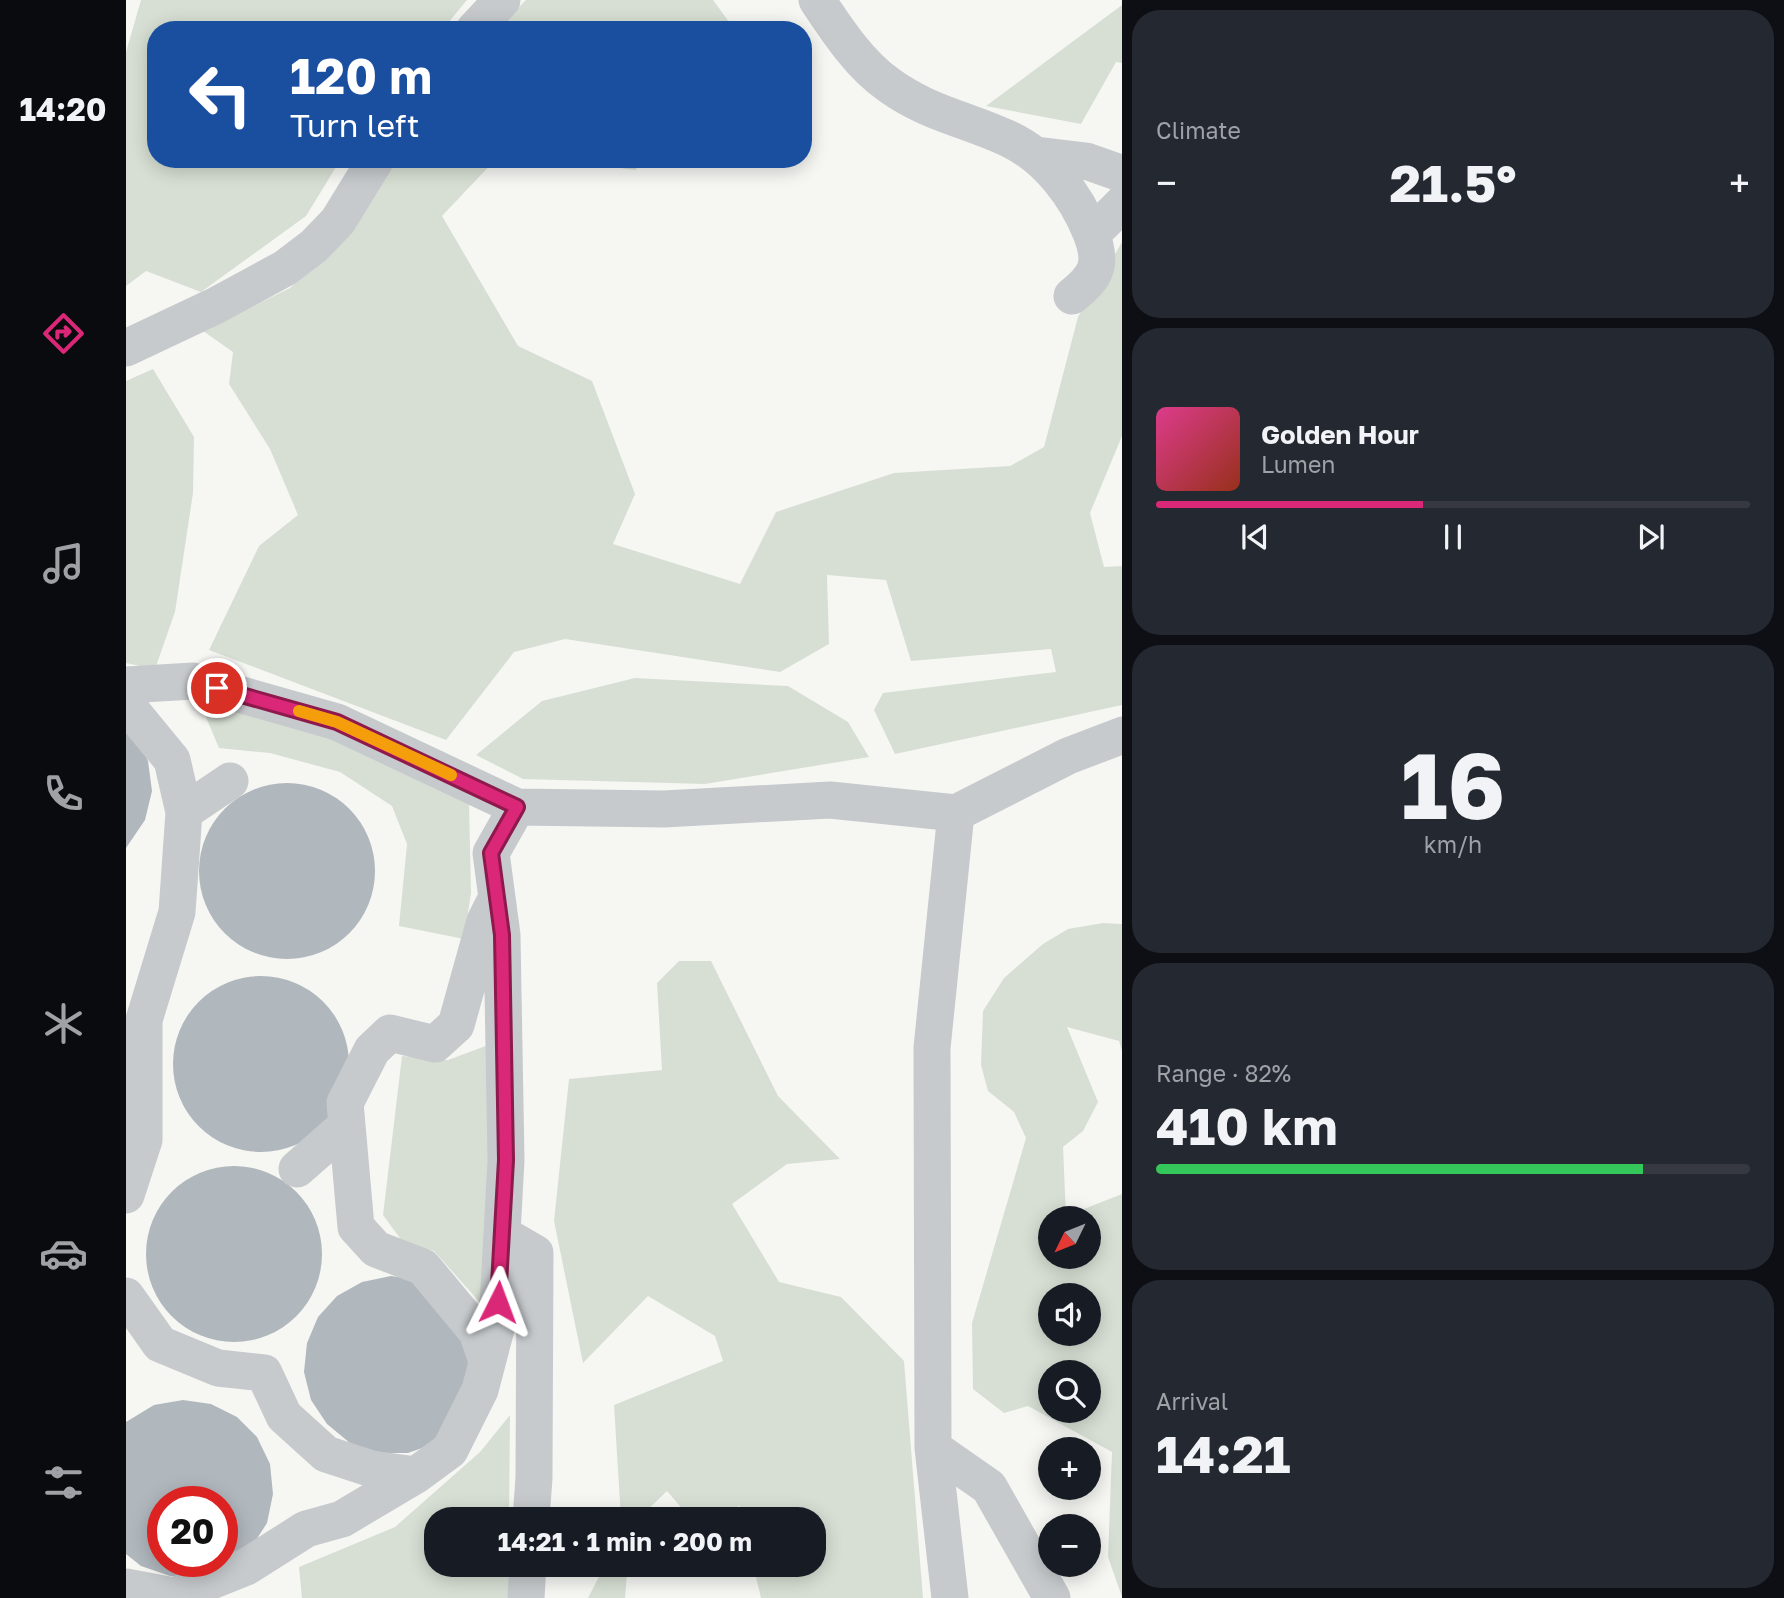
<!DOCTYPE html>
<meta charset="utf-8">
<style>
body{margin:0;font-family:"Golos Text",sans-serif;background:#242831;color:#f1f3f6;height:100vh;display:flex;flex-direction:column;font-size:26px;white-space:nowrap}
*{box-sizing:border-box;margin:0}
p{font-size:23px;color:#9ea1a6}
.icon{flex:none;width:38px;height:38px;fill:none;stroke:currentColor;stroke-width:2;stroke-linecap:round;stroke-linejoin:round}
.map{position:relative;flex:1;overflow:hidden}
.side{display:flex;flex-direction:column;gap:10px;padding:10px;background:#0d0f14;width:662px}
.side>*{flex:none}
.hud{position:absolute;left:21px;top:21px;width:665px;height:147px;border-radius:28px;box-shadow:0 4px 18px #0003;background:#1a4fa0;color:#fff;overflow:hidden}
.needle{width:46px;rotate:227deg}
.controls{position:absolute;left:912px;top:1206px;display:grid;gap:14px}
.controls a{display:grid;place-items:center;width:63px;height:63px;border-radius:50%;background:#171b24;box-shadow:0 4px 18px #0003;font-size:35px}
.speed{position:absolute;left:21px;top:1486px;display:flex;gap:14px;font-size:35px;font-weight:700;text-align:center}
.speed>*{display:grid;place-content:center;width:91px;height:91px;border-radius:50%;background:#171b24;box-shadow:0 4px 18px #0003;line-height:1}
.speed .limit{border:10px solid #d22;background:#fff;color:#111}
.pin{position:absolute;display:grid;place-items:center;width:60px;height:60px;color:#fff;margin:-30px;border:4px solid #fff;border-radius:50%;box-shadow:0 2px 7px #0007}
.me{position:absolute;width:77px;margin:-38px;rotate:3deg;stroke-linejoin:round;filter:drop-shadow(0 0 5px #0008)}
.turn{display:flex;align-items:center;gap:24px;height:147px;padding:0 28px;font-size:32px}
.turn .icon{width:91px;height:91px;stroke-width:2.5}
.turn b{display:block;font-size:49px;line-height:60px}
.big{font-size:52px;font-weight:700;line-height:1.1}
.side .widget{flex:1;display:flex;flex-direction:column;justify-content:center;gap:10px;min-width:0;padding:0 24px;border-radius:28px;background:#242831}
.side .dial{align-items:center;gap:0}
.dial b{font-size:91px;line-height:1}
.song{display:flex;align-items:center;gap:21px}
.cover{width:84px;height:84px;border-radius:10px;background:linear-gradient(135deg,hsl(330 70% 55%),hsl(10 70% 35%))}
.played{height:7px;border-radius:4px;background:linear-gradient(90deg,#db2777 45%,#363941 45%)}
.keys{display:flex;justify-content:space-around;direction:ltr}
.heat{display:flex;justify-content:space-between;align-items:center;font-size:38px;direction:ltr}
.charge{height:10px;border-radius:5px;background:linear-gradient(90deg,#34c759 82%,#363941 0)}
.trip{position:absolute;left:298px;top:1507px;width:402px;height:70px;border-radius:28px;background:#171b24;box-shadow:0 4px 18px #0003;font-weight:700;line-height:70px;text-align:center}
main{display:flex;flex:1;min-height:0}
.menu{display:flex;flex-direction:column;width:126px;justify-content:space-around;align-items:center;background:#090b0e;color:#9ea1a6}
.menu .icon{width:49px;height:49px}
.menu .selected{color:#db2777}
.menu b{font-size:32px;color:#f1f3f6}
.map>svg:first-child{display:block}
.green{fill:#d7dfd4;fill-rule:evenodd}
.building{fill:#b0b7bd;fill-rule:evenodd}
.lines{fill:none;stroke-linecap:round;stroke-linejoin:round}
.minor{stroke:#c6cacd;stroke-width:37}
.route-casing{stroke:#8e194d;stroke-width:18}
.route{stroke:#db2777;stroke-width:12}
.slow{stroke:#f59e0b;stroke-width:12}
</style>
<main>
<nav class="menu">
<b>14:20</b>
<svg class="icon selected" aria-label="directions" viewBox="0 0 24 24"><path d="M12 3l9 9-9 9-9-9zM9 14v-3h6M13 9l2 2-2 2"/></svg>
<svg class="icon" aria-label="music" viewBox="0 0 24 24"><path d="M9 18V5l10-2v13"/><circle cx="6" cy="18" r="3"/><circle cx="16" cy="16" r="3"/></svg>
<svg class="icon" aria-label="phone" viewBox="0 0 24 24"><path d="M5 4h4l2 5-3 2q2 4 5 5l2-3 5 2v4C11 20 4 13 5 4z"/></svg>
<svg class="icon" aria-label="climate" viewBox="0 0 24 24"><path d="M12 3v18M4 7l16 10M4 17L20 7"/></svg>
<svg class="icon" aria-label="car" viewBox="0 0 24 24"><path d="M5 17H2v-5l4-1 3-4h7l3 4 3 1v5h-3M9 17h6M6 11h13"/><circle cx="7" cy="17" r="2"/><circle cx="17" cy="17" r="2"/></svg>
<svg class="icon" aria-label="filters" viewBox="0 0 24 24"><path d="M4 7h16M4 17h16"/><circle cx="9" cy="7" r="2"/><circle cx="15" cy="17" r="2"/></svg>
</nav>
<div class="map">
<svg width="997" height="1598" viewBox="0 0 997 1598">
<rect width="100%" height="100%" fill="#f6f7f3"/>
<!-- green -->
<path class="green" d="M15,0h326l-25,30h-286v129h185l-35,57 -105,76 -55,-21 -20,15v-234z
M400,0h187l22,30h-239z
M996,5v58l-6,-1 -35,62 -95,-18z
M271,159h99l-54,57 76,130 74,35 43,113 -22,50 127,40 36,-72 118,-39 116,-7 34,-19 34,-130 44,-75v194l-32,77 14,54 18,-1v139l-227,49 -21,-44 9,-17 173,-21 -5,-23 -140,12 -25,-81 -59,-5 2,69 -49,28 -215,-33 -51,13 -68,88 -237,-90 50,-104 39,-31 -28,-66 -41,-65 4,-32 -30,-21 87,-43 65,-66z
M427,159h93l-11,11z
M27,369l41,68 -1,56 -18,119 -20,57 -29,-6v-282z
M509,678l153,8 60,36 21,35 -164,27 -182,-5 -47,-24 66,-54z
M74,703l134,32 135,67 2,91 -7,46 -65,-13 8,-82 -15,-38 -52,-34 -70,-19 -51,-5z
M977,923l19,1v127l-3,-10 -52,-14 31,75 -15,29 -20,16 3,69 56,-22v403l-14,-40 4,-105 -84,-46 -24,7 -31,-24 -1,-66 54,-185 -12,-26 -26,-21 -7,-26 2,-54 21,-33 39,-34 25,-15zM924,1218h38v38h-38zM924,1295h38v39h-38zM924,1372h38v38h-38z
M553,961h32l67,135 62,63 -53,5 -55,40 47,78 62,15 63,64 19,237h-162l-8,-33 61,-1v-45h-71l-4,-14 -9,14h-39l-24,-28 -29,28h-17l-7,-114 109,-44 -8,-25 -67,-40 -65,67 -29,-142 15,-142 93,-9 -5,-87z
M365,1044l-7,263 -50,-56 -32,-10 -19,-26 19,-159 46,4z
M384,1415l-1,104h-73v45l73,1v33h-207l-3,-31 96,-40 85,-75z
M479,1565h14l8,7 -2,26h-37z"/>
<!-- building -->
<path class="building" d="M0,725l10,10 12,26 4,30 -7,29 -19,28z
M73 871a88 88 0 1 1 176 0a88 88 0 1 1-176 0Z
M47 1064a88 88 0 1 1 176 0a88 88 0 1 1-176 0Z
M20 1254a88 88 0 1 1 176 0a88 88 0 1 1-176 0Z
M265,1276l28,4 63,90 -46,73 -28,10h-30l-28,-10 -23,-19 -16,-24 -7,-28 3,-29 11,-26 19,-21 25,-14z
M57,1400l28,4 26,13 20,20 13,27 3,30 -6,29 -16,25 -51,28h-30l-29,-10 -15,-12v-132l28,-17zM37,1502h59v59h-59z"/>
<g class="lines">
<!-- minor -->
<path class="minor" d="M691,0c20,30 42,64 72,85 40,29 78,34 120,54 38,18 67,56 82,94 12,31 6,43 -19,63
M348,30l28,-30
M910,155l50,6 37,13
M966,234l31,-31
M0,348l89,-42 70,-38 29,-22 24,-25 38,-62
M0,685l67,-4 144,41 180,85 147,2 166,-9 126,13
M0,704l46,56 12,52 -7,100 -33,108v120l-18,55
M58,812l46,-31
M171,1169l49,-43
M376,1234l33,19 -1,225 -3,41
M0,1296l34,48 58,24 46,5 20,43 42,38 46,15 44,6
M361,1361l-10,-29 -54,-65 -47,-18 -20,-22 -11,-124 27,-53 18,-17 45,11 21,-19 29,-104 8,-16
M807,1448l56,39 63,111
M0,1587l48,9 72,-29 60,-38 36,-10 74,-44 34,-25 30,-60 17,-65 9,-165 -4,-225 -11,-82 26,-46
M400,1598l2,-34
M824,1598l-17,-150 -1,-400 24,-235 112,-57 55,-21"/>
</g>
<g class="lines">
<!-- route casing -->
<g class="route-casing">
<path id="route" d="M91,688l120,34 180,85 -26,46 11,82 4,225 -8,142"/>
</g>
<!-- route -->
<use href="#route" class="route"/>
<!-- slow -->
<path class="slow" d="M173,711l38,11 114,53"/>
</g>
</svg>
<div class="controls">
<a><svg class="needle" viewBox="-14 -14 28 28"><path d="M0-13l5 13h-10z" fill="#e53935"/><path d="M0 13l5-13h-10z" fill="#9ea1a6"/></svg></a>
<a><svg class="icon" aria-label="sound" viewBox="0 0 24 24"><path d="M4 9h4l5-4v14l-5-4H4zM17 9q2 3 0 6"/></svg></a>
<a><svg class="icon" aria-label="search" viewBox="0 0 24 24"><circle cx="10" cy="10" r="6"/><path d="M15 15l6 6"/></svg></a>
<a>+</a>
<a>−</a>
</div>
<div class="speed"><div class="limit">20</div></div>
<div class="pin" style="left:91px;top:688px;background:#d93025"><svg class="icon" aria-label="arrive" viewBox="0 0 24 24"><path d="M6 21V4h12l-3 4 3 4H6"/></svg></div>
<svg class="me" style="left:372px;top:1302px" viewBox="-20 -20 40 40"><path d="M0-17L14 15 0 8-14 15z" fill="#db2777" stroke="#fff" stroke-width="4"/></svg>
<div class="trip">14:21 · 1 min · 200 m</div>
<div class="hud">
<div class="turn"><svg class="icon" aria-label="left" viewBox="0 0 24 24"><path d="M17 20v-9H6M10 6l-5 5 5 5"/></svg><div><b>120 m</b>Turn left</div></div>
</div>
</div>
<section class="side">
<div class="widget"><p>Climate</p>
<div class="heat"><a>−</a><b class="big">21.5°</b><a>+</a></div>
</div>
<div class="widget">
<div class="song"><i class="cover"></i><div><b>Golden Hour</b><p>Lumen</p></div></div>
<div class="played"></div>
<div class="keys"><svg class="icon" aria-label="previous" viewBox="0 0 24 24"><path d="M18 5L8 12l10 7zM5 5v14"/></svg><svg class="icon" aria-label="pause" viewBox="0 0 24 24"><path d="M8 5v14M16 5v14"/></svg><svg class="icon" aria-label="next" viewBox="0 0 24 24"><path d="M6 5l10 7-10 7zM19 5v14"/></svg></div>
</div>
<div class="widget dial"><b>16</b><p>km/h</p></div>
<div class="widget"><p>Range · 82%</p><b class="big">410 km</b><div class="charge"></div></div>
<div class="widget"><p>Arrival</p><b class="big">14:21</b></div>
</section>
</main>
